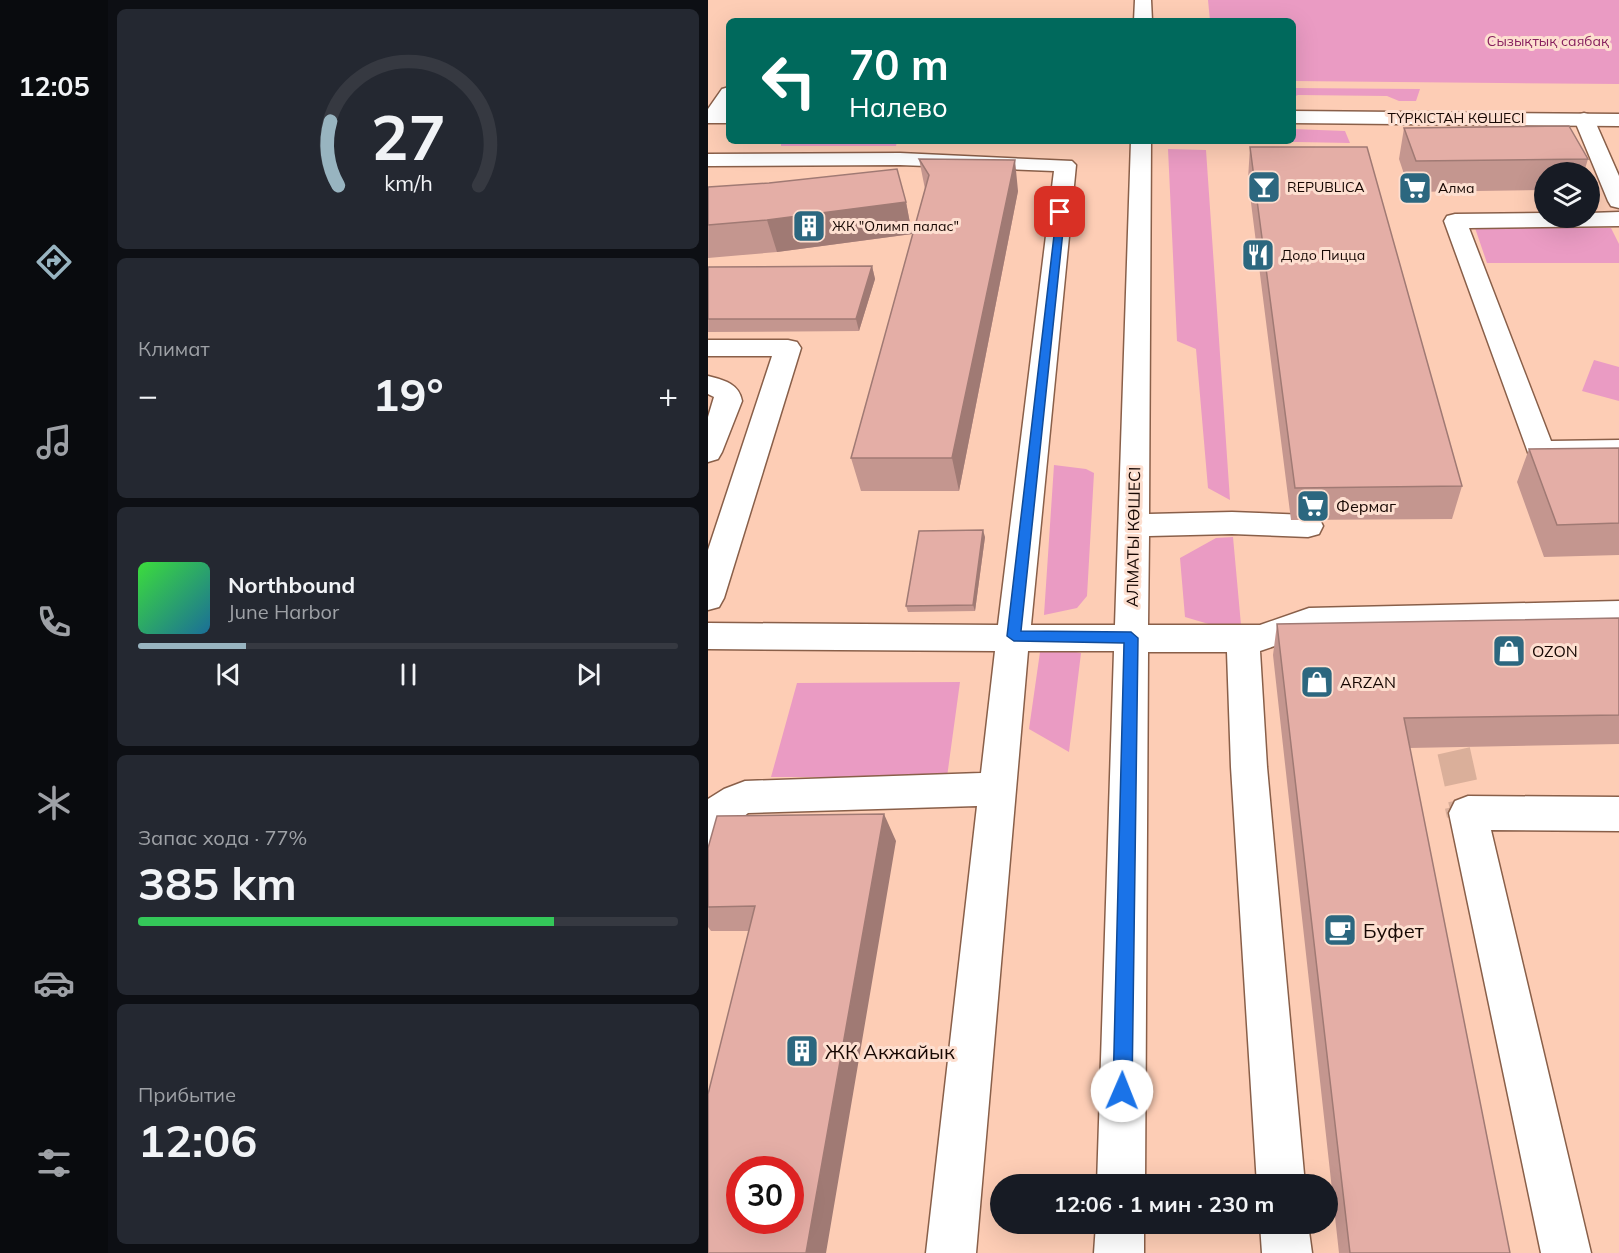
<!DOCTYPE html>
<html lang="ru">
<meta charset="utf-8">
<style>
body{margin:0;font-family:Mulish,sans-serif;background:#242831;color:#f1f3f6;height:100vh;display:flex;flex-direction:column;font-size:22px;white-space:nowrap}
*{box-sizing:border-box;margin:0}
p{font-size:20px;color:#9ea1a6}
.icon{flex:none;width:33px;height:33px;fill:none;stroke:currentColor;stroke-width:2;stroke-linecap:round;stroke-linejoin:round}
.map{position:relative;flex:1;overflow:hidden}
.drawer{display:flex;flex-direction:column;gap:9px;padding:9px;background:#0d0f14;width:600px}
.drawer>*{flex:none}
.guide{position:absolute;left:18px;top:18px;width:570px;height:126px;border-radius:9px;box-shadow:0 6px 24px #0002;background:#00695c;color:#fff;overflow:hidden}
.buttons{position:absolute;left:826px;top:162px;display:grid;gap:12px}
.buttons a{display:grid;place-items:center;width:66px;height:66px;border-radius:50%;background:#171b24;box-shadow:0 6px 24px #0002;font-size:30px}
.speed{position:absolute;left:18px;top:1156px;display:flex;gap:12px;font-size:30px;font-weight:700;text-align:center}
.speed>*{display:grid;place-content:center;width:78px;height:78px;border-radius:50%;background:#171b24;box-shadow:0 6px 24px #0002;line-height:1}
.speed .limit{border:9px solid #d22;background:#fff;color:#111}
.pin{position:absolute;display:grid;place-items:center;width:51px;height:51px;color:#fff;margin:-26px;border-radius:12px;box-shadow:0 3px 9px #0006}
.me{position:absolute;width:66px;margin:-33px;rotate:1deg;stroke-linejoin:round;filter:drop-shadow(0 0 4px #0008)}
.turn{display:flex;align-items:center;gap:21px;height:126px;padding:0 24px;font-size:27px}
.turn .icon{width:78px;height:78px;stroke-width:2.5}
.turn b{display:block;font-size:42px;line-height:51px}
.big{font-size:45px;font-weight:700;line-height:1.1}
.drawer .card{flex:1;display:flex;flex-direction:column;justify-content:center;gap:9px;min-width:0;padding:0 21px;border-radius:9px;background:#242831}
.drawer .dial{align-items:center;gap:0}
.dial svg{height:156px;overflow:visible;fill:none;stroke:#363941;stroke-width:7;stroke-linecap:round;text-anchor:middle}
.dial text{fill:#f1f3f6;stroke:none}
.song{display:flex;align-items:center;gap:18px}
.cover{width:72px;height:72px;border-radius:9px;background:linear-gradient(135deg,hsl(120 70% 55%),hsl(200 70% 35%))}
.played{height:6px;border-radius:3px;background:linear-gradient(90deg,#98b4c0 20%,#363941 20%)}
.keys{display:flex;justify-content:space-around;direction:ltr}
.heat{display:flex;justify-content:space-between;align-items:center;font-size:33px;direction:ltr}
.charge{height:9px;border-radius:4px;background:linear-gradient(90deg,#34c759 77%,#363941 0)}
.trip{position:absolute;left:282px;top:1174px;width:348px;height:60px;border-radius:30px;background:#171b24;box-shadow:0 6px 24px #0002;font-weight:700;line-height:60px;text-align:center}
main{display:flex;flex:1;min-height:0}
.menu{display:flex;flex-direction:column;width:108px;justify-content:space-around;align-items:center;background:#090b0e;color:#9ea1a6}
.menu .icon{width:42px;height:42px}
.menu .selected{color:#98b4c0}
.menu b{font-size:27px;color:#f1f3f6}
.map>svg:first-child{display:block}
.green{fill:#ea9bc3}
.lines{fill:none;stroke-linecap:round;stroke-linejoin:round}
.minor-tunnel-far1{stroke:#daaf9a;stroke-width:33;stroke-dasharray:33 16;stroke-linecap:butt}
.minor-tunnel{stroke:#daaf9a;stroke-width:43;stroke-dasharray:43 22;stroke-linecap:butt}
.minor-casing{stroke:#895f49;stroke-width:3}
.major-casing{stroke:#895f49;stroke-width:3}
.minor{fill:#fff;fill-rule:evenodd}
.major{fill:#fff;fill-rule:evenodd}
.wall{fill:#c4968f}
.shaded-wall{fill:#a07a74}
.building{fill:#e4aea6;stroke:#a07a74;stroke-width:1.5;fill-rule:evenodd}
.route{fill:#1a73e8;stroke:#114b97;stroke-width:1.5}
.labels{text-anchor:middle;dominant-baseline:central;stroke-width:6;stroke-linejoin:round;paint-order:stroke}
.far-park-label{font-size:14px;fill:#87205e;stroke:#fddfd0}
.far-street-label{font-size:14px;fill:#160702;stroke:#fddfd0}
.far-poi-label{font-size:14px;fill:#160702;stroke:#fddfd0;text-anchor:start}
.poi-label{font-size:16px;fill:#160702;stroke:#fddfd0;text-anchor:start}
.street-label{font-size:16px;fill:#160702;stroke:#fddfd0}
.near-poi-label{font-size:20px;fill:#160702;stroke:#fddfd0;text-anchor:start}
</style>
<main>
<nav class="menu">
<b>12:05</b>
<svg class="icon selected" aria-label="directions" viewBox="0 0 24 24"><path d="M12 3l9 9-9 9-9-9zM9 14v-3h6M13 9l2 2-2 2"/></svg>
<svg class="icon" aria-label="music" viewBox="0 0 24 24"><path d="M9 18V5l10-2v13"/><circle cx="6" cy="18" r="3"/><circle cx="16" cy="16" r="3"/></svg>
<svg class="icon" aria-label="phone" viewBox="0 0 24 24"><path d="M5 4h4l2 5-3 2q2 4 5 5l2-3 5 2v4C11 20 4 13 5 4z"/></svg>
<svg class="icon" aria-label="climate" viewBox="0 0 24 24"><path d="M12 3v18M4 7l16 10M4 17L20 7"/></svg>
<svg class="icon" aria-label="car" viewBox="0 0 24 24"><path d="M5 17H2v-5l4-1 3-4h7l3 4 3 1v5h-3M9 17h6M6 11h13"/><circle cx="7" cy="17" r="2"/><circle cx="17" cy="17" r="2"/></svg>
<svg class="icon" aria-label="filters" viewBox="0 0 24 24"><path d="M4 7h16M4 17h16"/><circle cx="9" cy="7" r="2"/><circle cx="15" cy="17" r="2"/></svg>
</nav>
<section class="drawer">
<div class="card dial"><svg viewBox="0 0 100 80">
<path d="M14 69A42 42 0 1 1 86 69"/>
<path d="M14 69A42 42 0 0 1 10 36" stroke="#98b4c0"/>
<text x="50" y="56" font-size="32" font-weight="700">27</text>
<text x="50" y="72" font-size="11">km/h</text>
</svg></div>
<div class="card"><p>Климат</p>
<div class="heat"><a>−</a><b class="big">19°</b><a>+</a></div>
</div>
<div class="card">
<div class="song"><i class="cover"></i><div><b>Northbound</b><p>June Harbor</p></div></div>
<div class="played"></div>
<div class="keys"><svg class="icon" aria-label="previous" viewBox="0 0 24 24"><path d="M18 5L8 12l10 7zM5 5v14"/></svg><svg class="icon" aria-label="pause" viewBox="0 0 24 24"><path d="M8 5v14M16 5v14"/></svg><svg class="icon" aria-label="next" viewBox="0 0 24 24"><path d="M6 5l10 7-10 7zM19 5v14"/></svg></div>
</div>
<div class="card"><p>Запас хода · 77%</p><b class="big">385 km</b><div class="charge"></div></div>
<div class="card"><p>Прибытие</p><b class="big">12:06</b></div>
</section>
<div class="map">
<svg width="911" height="1253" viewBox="0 0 911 1253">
<rect width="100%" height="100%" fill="#fdcdb5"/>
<!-- green -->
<path class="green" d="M500,0h411v84l-326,-3v-60h-83z
M585,88l127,1 -4,12h-17l-12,-5 -89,-1 -5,2z
M585,129l52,2 5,12 -115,-2h58z
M73,141h116l-1,5h-115z
M460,149l38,1 24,350 -22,-12 -12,-139 -19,-8z
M767,228h136l8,16v19h-132z
M886,360l25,7v34l-37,-10z
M346,465l32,4 8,4 -7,123 -10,12 -33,7z
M525,537l8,88h-29l-27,-8 -5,-59 36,-20z
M333,645l40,8 -12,99 -40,-23z
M252,682l-13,95h-176l26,-94z"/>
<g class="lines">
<!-- minor-tunnel-far1 -->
<path class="minor-tunnel-far1" d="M735,703l23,103"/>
<!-- minor-tunnel -->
<path class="minor-tunnel" d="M758,804l2,9"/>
<!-- minor casing -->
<g class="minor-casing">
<path id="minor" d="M427,0h16l1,21h-18z
M21,87v20l-10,14 -11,1v-13l14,-20z
M876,113l7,2 3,4 25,57v32l-8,-2 -3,-5 -34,-82 3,-4z
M423,141h20l-2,373 83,-2 76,3 11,3 4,8 -4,8 -11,3 -76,-3 -83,2 -1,89h112l49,-17 310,-7v26l-309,7 -50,17 7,116 38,418h-48l-26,-418 -4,-115h-79l-3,533h-48l17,-534h-86l-52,602h-50l51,-447 -229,7 -18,15 -8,22 -14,5v-56l16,-10 21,-8 236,-8 14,-122 -287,-2v-26l290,2 56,-454 -154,-6 -192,1v-12l192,-1 172,8 4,4 -45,460h84z
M911,212v14l-150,2 82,213 68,-1v20l-79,1 -10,-3 -86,-237 3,-5 8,-2 90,-1v5h45v-5z
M0,340h80l9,2 4,6 -77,250 -5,9 -11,3v-60l64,-194h-64z
M0,376c15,4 31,7 34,25l-20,51 -4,7 -10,3v-45l6,-20 -6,-3z
M760,796l151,1v34l-128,-1 100,423h-50l-92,-440 6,-12z
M388,1224h48v29h-50z
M552,1224h48l4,29h-50z"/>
</g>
<!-- major casing -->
<g class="major-casing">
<path id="major" d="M0,111h21v12h-21z
M585,111l326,3v12l-326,-3z"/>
</g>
<!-- minor -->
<use href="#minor" class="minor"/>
<!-- major -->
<use href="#major" class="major"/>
</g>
<!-- wall -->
<path class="wall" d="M696,128l184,31 -4,13h-39v18l-135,2 -11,-33z
M542,147l212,339 -10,33 -161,1 -43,-341z
M211,159l99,32 -59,300h-98l-10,-33 74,-269z
M0,187l198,15 6,32 -135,18 -69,6z
M164,266l3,13 -16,52 -151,1v-65z
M911,448v107l-75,2 -27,-75 12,-33z
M277,537l-10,74 -67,1 -2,-6z
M911,618v126l-210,4 101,505h-171l-66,-598 4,-31z
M188,841l-147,90h-38l-3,-4v-79z"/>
<!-- shaded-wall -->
<path class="shaded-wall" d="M307,160l3,31 -59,300 -7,-33z
M198,202l6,32 -135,18 -10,-32z
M164,266l3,13 -16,52 -3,-12z
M275,530l2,7 -10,74 -2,-6z
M176,814l12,27 -70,412h-20z"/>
<!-- building -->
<path class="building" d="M861,126l19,33 -172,2 -12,-33z
M542,147h117l95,339 -167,2z
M211,159l96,1 -63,298h-101l78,-283z
M189,169l9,33 -139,18 -59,5v-38l61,-4z
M164,266l-16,53h-148v-52z
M911,448v75l-62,2 -28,-76z
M275,530l-10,75 -67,1 13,-75z
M911,618v97l-215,3 106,535h-160l-73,-629z
M176,814l-78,439h-98v-159l47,-188 -47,1v-59l9,-32zM32,1170h50v51h-50z"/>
<!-- route -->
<path class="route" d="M349,210l8,2 -44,419 110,1 7,6 -6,453 -3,7 -7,3 -6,-3 -3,-7 11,-448 -110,-2 -7,-5z"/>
<!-- icons -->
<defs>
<g id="bar-square" transform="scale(1.725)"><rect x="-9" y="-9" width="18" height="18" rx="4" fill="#2c677f" stroke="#fddfd0"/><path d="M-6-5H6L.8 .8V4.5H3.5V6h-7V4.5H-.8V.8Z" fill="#fff"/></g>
<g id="supermarket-square" transform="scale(1.725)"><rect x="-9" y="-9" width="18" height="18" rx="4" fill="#2c677f" stroke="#fddfd0"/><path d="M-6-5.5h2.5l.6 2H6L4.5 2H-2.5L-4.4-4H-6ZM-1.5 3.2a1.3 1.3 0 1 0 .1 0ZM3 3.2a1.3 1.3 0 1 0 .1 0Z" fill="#fff"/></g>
<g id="building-square" transform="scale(1.725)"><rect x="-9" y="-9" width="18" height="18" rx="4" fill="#2c677f" stroke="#fddfd0"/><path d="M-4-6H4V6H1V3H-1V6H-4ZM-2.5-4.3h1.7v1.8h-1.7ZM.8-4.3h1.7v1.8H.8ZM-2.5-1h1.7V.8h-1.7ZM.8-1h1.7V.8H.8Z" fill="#fff"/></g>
<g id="restaurant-square" transform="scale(1.725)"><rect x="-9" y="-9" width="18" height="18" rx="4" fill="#2c677f" stroke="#fddfd0"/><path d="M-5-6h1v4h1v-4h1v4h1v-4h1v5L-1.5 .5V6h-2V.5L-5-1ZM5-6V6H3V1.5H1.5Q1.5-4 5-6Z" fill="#fff"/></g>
<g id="shop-square" transform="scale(1.725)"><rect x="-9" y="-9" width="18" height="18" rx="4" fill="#2c677f" stroke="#fddfd0"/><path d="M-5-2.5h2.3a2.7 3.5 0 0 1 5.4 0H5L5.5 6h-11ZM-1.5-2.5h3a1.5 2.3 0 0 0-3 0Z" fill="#fff"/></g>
<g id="cafe-square" transform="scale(1.725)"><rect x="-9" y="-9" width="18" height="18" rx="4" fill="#2c677f" stroke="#fddfd0"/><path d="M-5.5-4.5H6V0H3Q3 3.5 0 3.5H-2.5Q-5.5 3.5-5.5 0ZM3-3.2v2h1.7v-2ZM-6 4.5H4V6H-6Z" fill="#fff"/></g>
</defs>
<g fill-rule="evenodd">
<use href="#bar-square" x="556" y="187"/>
<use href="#supermarket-square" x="707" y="188"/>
<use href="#building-square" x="101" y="226"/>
<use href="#restaurant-square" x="550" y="255"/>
<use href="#supermarket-square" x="605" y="506"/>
<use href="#shop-square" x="801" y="651"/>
<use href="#shop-square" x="609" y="682"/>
<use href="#cafe-square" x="632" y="930"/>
<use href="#building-square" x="94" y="1051"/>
</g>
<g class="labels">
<!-- far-park labels -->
<g class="far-park-label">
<text x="840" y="41">Сызықтық саябақ</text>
</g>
<!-- far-street labels -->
<g class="far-street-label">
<text x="748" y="118">ТҮРКІСТАН КӨШЕСІ</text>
</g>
<!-- far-poi labels -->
<g class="far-poi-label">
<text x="579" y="187">REPUBLICA</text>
<text x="730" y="188">Алма</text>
<text x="124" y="226">ЖК "Олимп палас"</text>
<text x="573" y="255">Додо Пицца</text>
</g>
<!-- poi labels -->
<g class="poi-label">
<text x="628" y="506">Фермаг</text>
<text x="824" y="651">OZON</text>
<text x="632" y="682">ARZAN</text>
</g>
<!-- street labels -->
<g class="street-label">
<text transform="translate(425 537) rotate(-89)">АЛМАТЫ КӨШЕСІ</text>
</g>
<!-- near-poi labels -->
<g class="near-poi-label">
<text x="655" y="930">Буфет</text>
<text x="117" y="1051">ЖК Акжайык</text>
</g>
</g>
</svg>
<div class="buttons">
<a><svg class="icon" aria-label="layers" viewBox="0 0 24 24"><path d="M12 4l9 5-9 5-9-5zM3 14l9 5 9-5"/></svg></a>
</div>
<div class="speed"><div class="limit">30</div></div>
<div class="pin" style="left:352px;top:212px;background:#d93025"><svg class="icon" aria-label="arrive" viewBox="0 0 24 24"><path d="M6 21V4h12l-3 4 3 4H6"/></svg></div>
<svg class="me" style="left:414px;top:1091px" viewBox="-20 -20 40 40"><circle r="19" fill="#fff"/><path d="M0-13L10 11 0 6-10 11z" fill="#1a73e8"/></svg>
<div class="trip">12:06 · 1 мин · 230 m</div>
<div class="guide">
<div class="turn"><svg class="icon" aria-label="left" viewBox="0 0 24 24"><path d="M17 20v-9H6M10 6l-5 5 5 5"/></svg><div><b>70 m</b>Налево</div></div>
</div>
</div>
</main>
